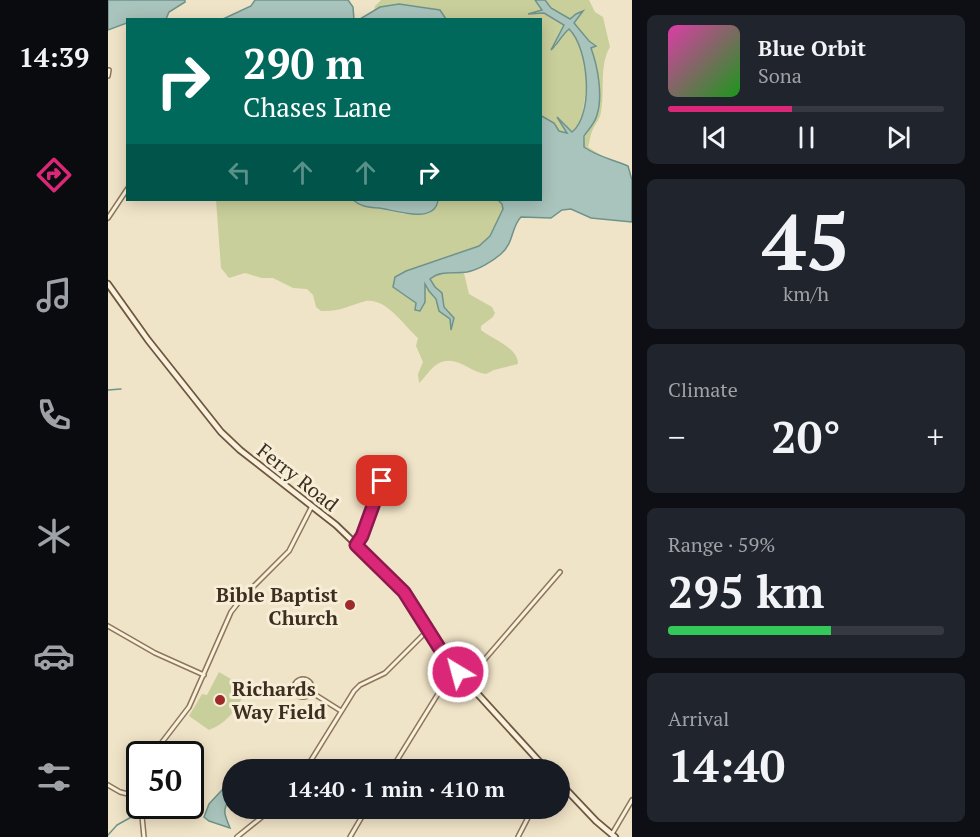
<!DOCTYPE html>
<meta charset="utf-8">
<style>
body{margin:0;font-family:"PT Serif",serif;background:#20242c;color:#f1f3f6;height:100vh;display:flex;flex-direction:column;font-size:22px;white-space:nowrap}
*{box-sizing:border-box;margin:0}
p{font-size:20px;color:#9ea1a6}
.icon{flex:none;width:33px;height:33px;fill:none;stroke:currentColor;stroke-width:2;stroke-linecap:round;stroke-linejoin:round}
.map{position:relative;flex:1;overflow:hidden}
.drawer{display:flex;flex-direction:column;gap:15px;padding:15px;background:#0d0f14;width:348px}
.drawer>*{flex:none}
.guide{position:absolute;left:18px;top:18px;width:416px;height:183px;border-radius:0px;box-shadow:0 3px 15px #0003;background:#00695c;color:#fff;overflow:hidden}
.speed{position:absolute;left:18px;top:741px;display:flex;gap:12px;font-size:30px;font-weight:700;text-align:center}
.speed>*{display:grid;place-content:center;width:78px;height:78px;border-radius:50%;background:#171b24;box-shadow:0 3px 15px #0003;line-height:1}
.speed .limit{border:3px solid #111;border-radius:9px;background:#fff;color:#111}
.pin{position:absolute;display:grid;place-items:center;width:51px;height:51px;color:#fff;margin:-26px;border-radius:12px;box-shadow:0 3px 9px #0006}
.me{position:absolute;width:66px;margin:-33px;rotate:323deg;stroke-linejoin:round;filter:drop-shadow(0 0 4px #0008)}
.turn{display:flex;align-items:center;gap:21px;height:126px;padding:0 18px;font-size:27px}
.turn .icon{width:78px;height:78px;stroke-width:2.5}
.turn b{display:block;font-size:42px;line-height:51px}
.lanes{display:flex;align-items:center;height:57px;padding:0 18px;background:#0003;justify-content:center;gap:30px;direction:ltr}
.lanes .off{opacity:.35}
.big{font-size:45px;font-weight:700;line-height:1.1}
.drawer .tile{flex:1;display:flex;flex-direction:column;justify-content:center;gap:9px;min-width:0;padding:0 21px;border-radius:9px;background:#20242c}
.drawer .dial{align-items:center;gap:0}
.dial b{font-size:78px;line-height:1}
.song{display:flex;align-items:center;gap:18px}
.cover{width:72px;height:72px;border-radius:9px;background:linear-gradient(135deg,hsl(320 70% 55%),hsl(120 70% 35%))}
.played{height:6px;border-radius:3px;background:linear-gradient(90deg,#db2777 45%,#363941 45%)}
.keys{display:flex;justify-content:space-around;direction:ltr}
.heat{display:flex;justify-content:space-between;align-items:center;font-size:33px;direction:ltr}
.charge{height:9px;border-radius:4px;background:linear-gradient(90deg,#34c759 59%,#363941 0)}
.trip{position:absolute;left:114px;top:759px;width:348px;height:60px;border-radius:30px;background:#171b24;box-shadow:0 3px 15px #0003;font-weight:700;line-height:60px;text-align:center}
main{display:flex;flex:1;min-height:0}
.tab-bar{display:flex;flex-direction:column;width:108px;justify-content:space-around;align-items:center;background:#090b0e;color:#9ea1a6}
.tab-bar .icon{width:42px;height:42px}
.tab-bar .on{color:#db2777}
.tab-bar b{font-size:27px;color:#f1f3f6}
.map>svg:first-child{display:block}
.green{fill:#c9cf9b}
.water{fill:#a9c4bc;stroke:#6f938a;stroke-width:1.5}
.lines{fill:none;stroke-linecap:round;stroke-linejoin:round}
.stream{stroke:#6f938a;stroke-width:1.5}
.street-casing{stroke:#8d765c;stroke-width:6}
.secondary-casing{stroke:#6f573f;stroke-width:8}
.street{stroke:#faf1dc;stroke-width:3}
.secondary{stroke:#faf1dc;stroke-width:4.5}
.route-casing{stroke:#8e194d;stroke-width:15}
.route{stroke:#db2777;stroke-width:10}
.poi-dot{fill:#9e2a2b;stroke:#f7eed8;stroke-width:2}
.labels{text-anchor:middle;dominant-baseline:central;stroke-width:6;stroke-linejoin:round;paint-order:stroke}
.street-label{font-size:20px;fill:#3d2e20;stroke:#f7eed8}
.poi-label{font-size:20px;font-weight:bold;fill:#3d2e20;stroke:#f7eed8;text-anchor:end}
</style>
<main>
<nav class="tab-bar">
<b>14:39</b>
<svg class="icon on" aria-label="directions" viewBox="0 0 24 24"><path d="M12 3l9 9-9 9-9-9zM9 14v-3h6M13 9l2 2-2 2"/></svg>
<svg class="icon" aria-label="music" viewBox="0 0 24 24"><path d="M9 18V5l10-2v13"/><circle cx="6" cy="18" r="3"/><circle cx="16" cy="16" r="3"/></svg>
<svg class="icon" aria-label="phone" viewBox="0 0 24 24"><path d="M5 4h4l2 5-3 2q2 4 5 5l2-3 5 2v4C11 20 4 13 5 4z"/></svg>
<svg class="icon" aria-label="climate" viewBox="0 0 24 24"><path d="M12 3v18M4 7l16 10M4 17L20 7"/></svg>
<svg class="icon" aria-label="car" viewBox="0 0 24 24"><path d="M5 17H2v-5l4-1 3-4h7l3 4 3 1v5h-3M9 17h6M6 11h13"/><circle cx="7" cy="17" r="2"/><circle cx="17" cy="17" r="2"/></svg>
<svg class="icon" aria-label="filters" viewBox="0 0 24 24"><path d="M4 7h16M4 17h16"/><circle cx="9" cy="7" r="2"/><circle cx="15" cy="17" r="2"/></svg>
</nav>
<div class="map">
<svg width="524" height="837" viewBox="0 0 524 837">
<rect width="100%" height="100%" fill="#f0e4c8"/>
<!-- green -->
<path class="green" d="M273,0h154l7,10 -9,3h11l20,12 -12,22h4l2,-9 11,-9c19,18 19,51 15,75 -2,11 -2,23 -13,28l-14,-14 10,14 -8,-1 -5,-8 -14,-8v-95l-94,-1 -7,-9c-25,-5 -40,-9 -65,2l1,-6z
M437,0h44l6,12 8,5 7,30c-11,18 -5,44 -9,65 -1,7 -5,11 -8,17 -3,6 -3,12 -5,18l16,10h-5l-15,-10c0,-15 4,-13 10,-25 10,-21 5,-53 -3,-74l5,-3 -7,-4 -15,-18 4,-7 -8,3 -19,-11z
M108,200h137l8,5 43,9 34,-11v-3h60l4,4 1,5 -13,27 -12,10 -72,25 -11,6 3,14 18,12 9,-7v-12l11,15 3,12 11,8 1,11 -2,-19 -5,-4 -2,-14 -7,-6 -5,-8 10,-5 24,-1 5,21 23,13 3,6 -2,4 -12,9v4c12,10 37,17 37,34l-24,6 -8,4c-17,-2 -32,-22 -50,-9 -7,5 -11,13 -17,18l-1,-9 5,-12 -7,-16 2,-8c-13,-11 -31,-40 -52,-37 -16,4 -26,11 -45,10l-5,-4 -3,-12 -6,-6 -14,-1 -20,-10h-11l-17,-5 -16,5 -8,-10z
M111,672l24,14 3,5c-9,17 -18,32 -37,39l-20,-14 13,-22 5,1z"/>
<!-- water -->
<path class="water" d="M0,0h77v2l-16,10 -3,7 -38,1 -1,3 -19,7z
M147,0h93l5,7 1,13 -131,-1 28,-13z
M427,0h10l6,8 19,11 6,-5 7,-3 -9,12 15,18 7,5 -5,2c7,19 12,48 6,67 -2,8 -8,14 -13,21v11c14,10 28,12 44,19l4,14v42l-41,-4 -20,-9 -9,1 -11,8 -30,-1c-10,10 -7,26 -20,37 -8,7 -23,16 -34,18 -13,2 -26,-2 -37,7l5,8 7,6 2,14 10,11 -3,12 -1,-11 -11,-8 -3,-12 -7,-8 -4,-7v18l-5,9 -5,-1 1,-7 -23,-16 2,-10 11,-6 73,-25 11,-10 13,-27 -1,-5 -4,-4h42v-85l14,8 5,8 8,2 -10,-16 15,15c22,-17 17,-84 -3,-103 -8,7 -12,16 -18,21l13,-25 -20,-12 -16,1 14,-4z
M291,4l41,6 6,9h-86l20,-12z
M245,200h85c-3,25 -44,10 -59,8 -10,-1 -18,-1 -26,-8z
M114,790h4l4,5c-7,17 -7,16 0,33l-21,-7 -5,-4 5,-13z"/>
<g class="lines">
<!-- stream -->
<path class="stream" d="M0,390l13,-1
M40,812l4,-6
M0,835l9,-10 18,-10"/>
<!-- street casing -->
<g class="street-casing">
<path id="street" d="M0,76l1,-6
M0,218l20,-30
M249,544l31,-79
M0,626l47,27 49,22
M186 688a9 9 0 1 1 18 0a9 9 0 1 1-18 0Z
M358,681l94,-109
M203,692l30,19
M45,754l36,-47 42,-95 11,-14 47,-47 23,-45
M197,770l49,-79 6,-6 25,-12 43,-43
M283,770l63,-102
M0,785l12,7 20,5
M33,806l3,31
M504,834l20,-34
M129,837l36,-29
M242,837l17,-29
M410,837l15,-29"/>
</g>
<!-- secondary casing -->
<g class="secondary-casing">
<path id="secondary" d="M0,284l40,56 73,92 19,18 96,75 56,54 15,18 47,71 93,102
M452,783l36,38 19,16"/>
</g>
<!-- street -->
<use href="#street" class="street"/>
<!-- secondary -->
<use href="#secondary" class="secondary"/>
</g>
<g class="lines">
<!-- route casing -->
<g class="route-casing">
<path id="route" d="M274,481l-20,55 -6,9 48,47 36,57 18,23"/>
</g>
<!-- route -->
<use href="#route" class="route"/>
</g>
<!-- markers -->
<g class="poi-dot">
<circle cx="242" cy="605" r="6"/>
<circle cx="112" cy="700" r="6"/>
</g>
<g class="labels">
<!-- street labels -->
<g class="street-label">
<text transform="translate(190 477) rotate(38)">Ferry Road</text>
</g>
<!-- poi labels -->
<g class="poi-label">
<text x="230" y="594">Bible Baptist<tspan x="230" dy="23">Church</tspan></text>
<text x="124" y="688" text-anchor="start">Richards<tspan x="124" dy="23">Way Field</tspan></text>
</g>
</g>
</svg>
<div class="speed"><div class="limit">50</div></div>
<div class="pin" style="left:274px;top:481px;background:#d93025"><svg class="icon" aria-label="arrive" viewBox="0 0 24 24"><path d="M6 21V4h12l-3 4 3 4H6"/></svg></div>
<svg class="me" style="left:350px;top:672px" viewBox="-20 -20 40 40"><circle r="17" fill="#db2777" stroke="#fff" stroke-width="3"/><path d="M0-11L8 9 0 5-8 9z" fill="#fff"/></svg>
<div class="trip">14:40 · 1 min · 410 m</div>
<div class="guide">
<div class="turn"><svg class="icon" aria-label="right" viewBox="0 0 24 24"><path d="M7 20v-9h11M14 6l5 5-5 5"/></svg><div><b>290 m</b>Chases Lane</div></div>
<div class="lanes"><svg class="icon off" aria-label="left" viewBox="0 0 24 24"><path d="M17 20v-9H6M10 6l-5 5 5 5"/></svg><svg class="icon off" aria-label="ahead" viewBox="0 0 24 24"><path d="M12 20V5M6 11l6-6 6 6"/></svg><svg class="icon off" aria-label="ahead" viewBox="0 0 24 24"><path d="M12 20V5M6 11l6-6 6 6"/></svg><svg class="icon" aria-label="right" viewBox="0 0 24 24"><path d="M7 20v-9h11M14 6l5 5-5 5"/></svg></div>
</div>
</div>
<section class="drawer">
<div class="tile">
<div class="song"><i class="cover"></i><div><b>Blue Orbit</b><p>Sona</p></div></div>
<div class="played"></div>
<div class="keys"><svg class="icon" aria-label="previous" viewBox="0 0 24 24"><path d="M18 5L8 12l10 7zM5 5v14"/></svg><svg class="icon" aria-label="pause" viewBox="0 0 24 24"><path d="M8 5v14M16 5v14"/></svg><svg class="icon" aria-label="next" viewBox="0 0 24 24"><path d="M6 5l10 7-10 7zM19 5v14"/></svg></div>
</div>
<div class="tile dial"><b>45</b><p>km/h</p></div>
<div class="tile"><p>Climate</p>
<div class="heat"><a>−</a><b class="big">20°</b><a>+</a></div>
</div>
<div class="tile"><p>Range · 59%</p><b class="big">295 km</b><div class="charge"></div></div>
<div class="tile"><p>Arrival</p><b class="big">14:40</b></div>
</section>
</main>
